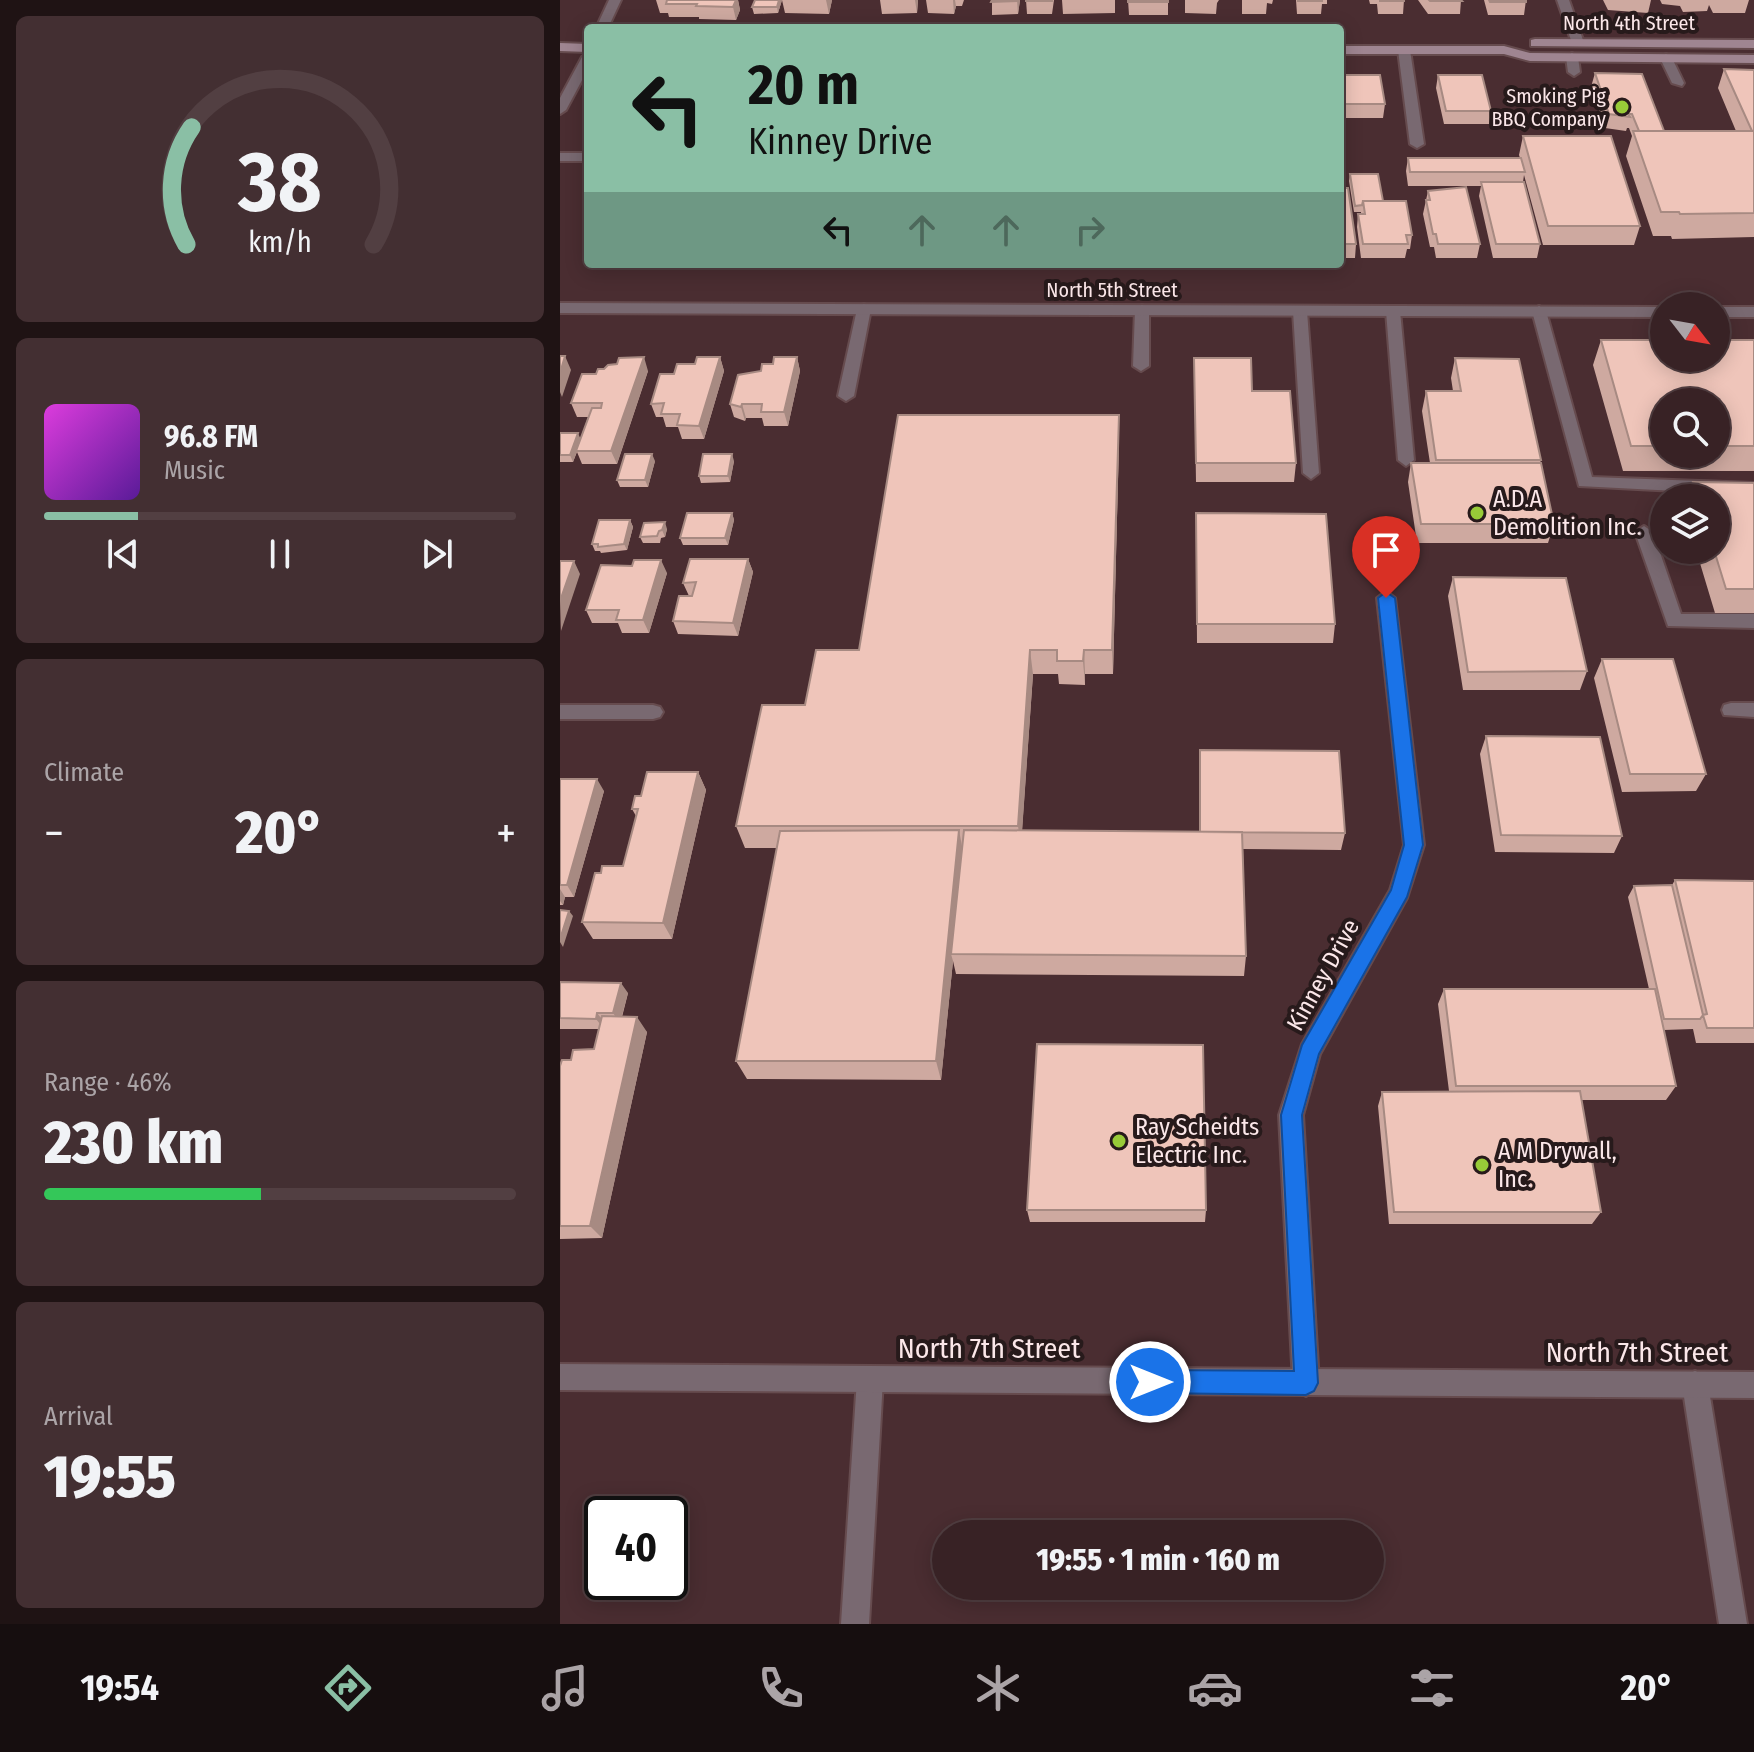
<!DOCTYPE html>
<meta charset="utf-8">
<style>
body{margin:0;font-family:"Fira Sans Condensed",sans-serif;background:#432f32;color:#f1f3f6;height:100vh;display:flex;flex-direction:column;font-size:30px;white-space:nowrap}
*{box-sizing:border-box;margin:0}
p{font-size:26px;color:#aba4a7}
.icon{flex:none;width:44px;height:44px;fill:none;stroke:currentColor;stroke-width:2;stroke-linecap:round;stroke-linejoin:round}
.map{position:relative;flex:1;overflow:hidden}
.side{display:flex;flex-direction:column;gap:16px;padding:16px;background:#1f1314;width:560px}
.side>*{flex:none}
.hud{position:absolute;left:24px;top:24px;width:760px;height:244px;border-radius:8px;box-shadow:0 4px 20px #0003,0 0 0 2px #523f42;background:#8abfa5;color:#111;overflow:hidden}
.needle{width:52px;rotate:121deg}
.tools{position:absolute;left:1090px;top:292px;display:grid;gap:16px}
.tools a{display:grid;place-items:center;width:80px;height:80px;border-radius:50%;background:#382225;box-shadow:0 4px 20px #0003,0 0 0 2px #523f42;font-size:40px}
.speed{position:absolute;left:24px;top:1496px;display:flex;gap:16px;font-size:40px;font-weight:700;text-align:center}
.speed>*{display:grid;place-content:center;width:104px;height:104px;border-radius:50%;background:#382225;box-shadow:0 4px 20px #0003,0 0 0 2px #523f42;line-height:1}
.speed .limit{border:4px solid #111;border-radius:12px;background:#fff;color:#111}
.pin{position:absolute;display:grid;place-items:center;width:68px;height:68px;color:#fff;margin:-82px -34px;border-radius:50% 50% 50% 0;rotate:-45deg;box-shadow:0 0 8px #0007}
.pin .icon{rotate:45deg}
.me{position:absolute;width:88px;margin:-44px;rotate:90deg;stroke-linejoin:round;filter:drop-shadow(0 0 6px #0008)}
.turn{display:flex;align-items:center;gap:28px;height:168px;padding:0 32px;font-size:36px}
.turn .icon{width:104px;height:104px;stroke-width:2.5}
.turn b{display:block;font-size:56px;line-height:68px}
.lanes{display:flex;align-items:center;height:76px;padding:0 32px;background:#0003;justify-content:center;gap:40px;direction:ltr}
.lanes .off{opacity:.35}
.big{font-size:60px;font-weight:800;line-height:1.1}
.side .widget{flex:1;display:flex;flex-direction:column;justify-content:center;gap:12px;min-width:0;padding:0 28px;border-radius:12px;background:#432f32}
.side .dial{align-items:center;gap:0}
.dial svg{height:208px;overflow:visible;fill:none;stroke:#523f42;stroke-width:7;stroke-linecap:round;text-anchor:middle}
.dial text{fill:#f1f3f6;stroke:none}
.song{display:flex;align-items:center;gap:24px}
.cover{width:96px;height:96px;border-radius:12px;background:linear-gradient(135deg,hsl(300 70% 55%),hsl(270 70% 35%))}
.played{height:8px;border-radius:4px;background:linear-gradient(90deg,#8abfa5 20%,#523f42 20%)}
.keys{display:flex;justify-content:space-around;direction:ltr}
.heat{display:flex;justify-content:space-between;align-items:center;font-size:44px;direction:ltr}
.charge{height:12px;border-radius:6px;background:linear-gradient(90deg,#34c759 46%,#523f42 0)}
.trip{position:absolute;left:372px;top:1520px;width:452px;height:80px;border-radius:40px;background:#382225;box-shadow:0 4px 20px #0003,0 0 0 2px #523f42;font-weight:800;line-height:80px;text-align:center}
.tab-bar{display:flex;height:128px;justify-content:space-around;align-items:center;background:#160e0f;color:#aba4a7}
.tab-bar .icon{width:56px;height:56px}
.tab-bar .active{color:#8abfa5}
.tab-bar b{font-size:36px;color:#f1f3f6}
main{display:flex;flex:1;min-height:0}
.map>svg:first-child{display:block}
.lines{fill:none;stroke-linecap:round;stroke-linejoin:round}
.service-casing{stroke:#664b4e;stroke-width:4}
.minor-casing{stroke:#664b4e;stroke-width:4}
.tertiary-casing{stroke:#664b4e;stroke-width:4}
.secondary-casing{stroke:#664b4e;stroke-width:4}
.service{fill:#796971;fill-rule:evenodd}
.minor{fill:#796971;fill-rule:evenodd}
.tertiary{fill:#796971;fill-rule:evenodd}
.secondary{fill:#9f8591;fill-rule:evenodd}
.wall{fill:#cea9a0;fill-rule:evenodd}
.shaded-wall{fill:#a78a82}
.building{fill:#efc5ba;stroke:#a78a82;stroke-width:2}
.route{fill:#1a73e8;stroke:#114b97;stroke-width:2}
.poi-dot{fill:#98cb38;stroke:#271a1b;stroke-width:3}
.labels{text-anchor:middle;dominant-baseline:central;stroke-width:8;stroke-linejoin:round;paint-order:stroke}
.far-street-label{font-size:20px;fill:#fbe7e9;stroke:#271a1b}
.far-poi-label{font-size:20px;fill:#fbe7e9;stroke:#271a1b;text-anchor:end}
.poi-label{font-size:24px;fill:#fbe7e9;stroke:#271a1b;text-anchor:start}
.street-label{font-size:24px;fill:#fbe7e9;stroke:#271a1b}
.near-street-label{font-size:28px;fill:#fbe7e9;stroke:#271a1b}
</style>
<main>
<section class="side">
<div class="widget dial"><svg viewBox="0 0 100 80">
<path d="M14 69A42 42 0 1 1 86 69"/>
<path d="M14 69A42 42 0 0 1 16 24" stroke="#8abfa5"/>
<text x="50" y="56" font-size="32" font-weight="700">38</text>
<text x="50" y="72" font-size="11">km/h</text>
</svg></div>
<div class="widget">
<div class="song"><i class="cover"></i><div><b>96.8 FM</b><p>Music</p></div></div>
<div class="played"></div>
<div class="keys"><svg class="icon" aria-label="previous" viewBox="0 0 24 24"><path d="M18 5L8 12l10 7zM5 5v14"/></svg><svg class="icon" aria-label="pause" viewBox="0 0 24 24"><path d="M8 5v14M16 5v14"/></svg><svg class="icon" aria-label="next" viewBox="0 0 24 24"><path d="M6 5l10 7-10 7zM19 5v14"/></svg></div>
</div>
<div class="widget"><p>Climate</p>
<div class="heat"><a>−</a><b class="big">20°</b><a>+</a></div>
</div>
<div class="widget"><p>Range · 46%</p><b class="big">230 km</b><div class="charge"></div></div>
<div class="widget"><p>Arrival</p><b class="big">19:55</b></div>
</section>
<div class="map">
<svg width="1194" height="1624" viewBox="0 0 1194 1624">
<rect width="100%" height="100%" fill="#4a2d31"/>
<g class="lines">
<!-- service casing -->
<g class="service-casing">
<path id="service" d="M844,46l6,4 14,94 -7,4 -7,-4 -12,-94z
M1012,53l6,4 2,15 -6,4 -6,-4 -2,-15z
M1106,54l6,4 12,25 -2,3 -10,-3 -12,-25z
M0,153h28v8h-28z
M304,304l7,5 -17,87 -8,5 -8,-5 19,-87z
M582,305l7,5v56l-8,5 -8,-5 2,-56z
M740,306l7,5 12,162 -8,6 -8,-6 -10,-162z
M833,306l7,5 14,149 -8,6 -8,-6 -12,-149z
M979,306l7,5 46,166 162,6v12l-175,-9 -47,-175z
M1084,526l9,6 28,82h73v14l-86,-2 -33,-94z
M1171,703h23v14l-30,-2 -2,-5 2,-5z
M310,1366l9,4 4,9 -14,245h-28l16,-245 4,-9z
M1135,1371l9,4 4,9 39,240h-28l-37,-240 4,-9z"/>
</g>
<!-- minor casing -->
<g class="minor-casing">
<path id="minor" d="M826,591l9,7 29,247 -17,53 -87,156 -17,61 16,268 -4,9 -9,4 -9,-4 -4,-9 -14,-268 23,-71 88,-154 14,-45 -27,-247z
M0,705h93l7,2 3,5 -3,5 -7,2h-93z"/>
</g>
<!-- tertiary casing -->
<g class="tertiary-casing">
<path id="tertiary" d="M49,0h12l-13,28h-12z
M997,0h12l15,43 -2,3 -10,-3z
M28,53v16l-22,41 -6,4v-16l22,-41z
M0,303l1104,4v10l-1104,-4z
M1156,307h38v10h-38z
M0,1364l1194,8v26l-1194,-8z"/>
</g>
<!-- secondary casing -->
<g class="secondary-casing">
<path id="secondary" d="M975,39l219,1v8l-223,-2v-6z
M0,43l28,1v8l-28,-1z
M780,46h164l26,7 224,2v8l-224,-2 -26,-7h-164z"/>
</g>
<!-- service -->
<use href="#service" class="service"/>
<!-- minor -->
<use href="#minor" class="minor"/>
<!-- tertiary -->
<use href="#tertiary" class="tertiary"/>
<!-- secondary -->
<use href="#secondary" class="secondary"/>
</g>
<!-- wall -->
<path class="wall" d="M96,0h82l2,10 -4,10 -37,-1v-2h-30l-1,-4h-8z
M222,0l-4,13 -24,1 -2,-7z
M222,0h50l-3,14 -44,-1z
M320,0h38l-1,13 -35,1z
M366,0h38l-2,6h-6l-2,8 -26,-1z
M432,0h28l-2,14 -26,1z
M466,0h28l-2,14h-25z
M502,0h53v13l-52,1z
M568,0h40v15h-39z
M625,0h34l-2,3 -1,11 -31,-1z
M682,0h31l-1,4 -5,-1 -1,11h-24z
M736,0h31v4h-5l-1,10h-24z
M809,0h35l-1,14h-25l-1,-10h-7z
M858,0h43l-1,14h-32z
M924,0h42l-2,15h-36z
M1043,0h48l-3,13 -40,-3z
M1100,0h89l-4,13h-32l-4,-8 -2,6 -24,1 -3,-6 -18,-2z
M1164,69l30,1v167l-82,2 -1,-3h-18l-27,-80 6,-20 -3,-8h-2l-1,3 -21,-3 -14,-41 4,-14 69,58h72l-18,-43z
M780,75l45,29 -2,14h-43z
M878,75l53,36 -2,13h-45l-8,-36z
M963,136l117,90 -6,19h-91l-19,-70 -1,7 17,62 -3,14h-44l-14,-62 2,-10h-73l-2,-15 2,-13h112l-1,-3z
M790,174l33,27 29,34 -2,14h-3l-2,9h-44l-4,-31 1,-13h3v-2h-7l-5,-31z
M780,188l16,56 -1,14h-15z
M868,191l52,53 -3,14h-41l-2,-11h-4l-7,-33z
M1041,340h153v131h-131l-30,-106zM1104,402h52v52h-52z
M160,357l4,14 -20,68h-22l-4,-12h-12l-3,-10h-7l-5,-13 23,-30 21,-10z
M237,357l3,14 -12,55h-24l-2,-8h-16l-1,3 -11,-4 -4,-13 31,-33 12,-7z
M634,358l58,33 44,72 -2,19h-98z
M895,358l86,102 -1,3 14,61 -6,19h-131l-9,-61 3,-19h19l-8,-52 4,-20h27l-2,-13z
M88,371l-31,93h-35l-5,-12 -4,10h-13v-29l21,5 7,-21h-11l-6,-14 25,-29z
M559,440l-6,234h-28v11l-26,-1 -1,-10h-25l-11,156 178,2v-82l145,83 -4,17 -98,-1 3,107 -2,20 -288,-2 -3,-13 -12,119 -194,-1 -11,-18 41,-213h-32l-9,-22 69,-121 54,-55z
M95,461l-7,26h-28l-3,-7z
M174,461l-4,21 -29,1 -2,-7z
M1133,482l61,1v130h-39l-19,-63h20v-52h-29z
M172,513l2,7 -6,25h-45l-3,-7z
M636,513l139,111 -2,19h-136z
M70,520l3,7 -6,23 -26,3 -1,-2h-5l-3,-7z
M84,523l23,6 -2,8 -4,1 -1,5h-17l-3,-6z
M188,559l5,13 -15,64 -60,-2 -5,-13 16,-25 -6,-13z
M72,566l35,7 -18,60h-27l-4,-10h-26l-6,-13z
M893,577l134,94 -7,19h-117l-15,-94z
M1042,659l104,115 -10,17 -74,1 -28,-114z
M926,736l136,100 -8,17 -119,-1 -15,-98z
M138,772l8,18 -34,149h-79l-11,-17 19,-49 22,-7 13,-50 -4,-7 9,-13z
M0,779l44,12 -30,106h-9l-2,8h-3z
M1115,880l79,1v162h-58l-3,-14 -29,1 12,56 -10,14h-85l20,112 -9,12h-203l-11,-118 4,-14 67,-1 -11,-87 6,-15h205l-21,-92 6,-11 38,-1z
M0,982l68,11 -6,24 25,15 -45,206 -42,1v-173l34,-17 5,-20h-39z
M467,1210h179l-1,12h-175z"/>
<!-- shaded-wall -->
<path class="shaded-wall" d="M176,0h2l2,10 -4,10 -3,-13z
M219,0h3l-4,13 -1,-6z
M266,0h6l-3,14z
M355,0h3l-1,13z
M393,0h2l1,6 -2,8z
M457,0h3l-2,14z
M5,356l6,14 -9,27 -2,-5v-19z
M84,357l4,14 -31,93 -6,-13z
M160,357l4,14 -20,68 -5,-13z
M237,357l3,14 -12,55 -4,-14z
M182,404l4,14 -1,3 -4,-14z
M559,415v25l-6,234 -1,-24z
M18,433l3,7 -8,22 -3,-7z
M92,454l3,7 -7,26 -3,-7z
M172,454l2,7 -4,21 -2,-6z
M172,513l2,7 -6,25 -3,-7z
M70,520l3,7 -6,23 -3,-6z
M105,522l2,7 -2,8 -3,-7z
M188,559l5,13 -15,64 -5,-13z
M101,560l6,13 -18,60 -6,-13z
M14,561l6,13 -19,57 -1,-30z
M470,650l3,24 -12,173 -3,-21z
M524,650l1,24v11l-2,-24z
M138,772l8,18 -34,149 -9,-16z
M37,779l7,12 -30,106 -7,-12z
M399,830l4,22 -12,102 2,7 -12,119 -5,-19z
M0,889l5,8 -2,8 -3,-4z
M9,911l4,5 -10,31 -3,-5v-3z
M61,983l7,10 -8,30 -7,-10z
M37,1013l8,10 -1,6 -8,-10z
M77,1017l10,15 -45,206 -12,-12z"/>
<!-- building -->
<path class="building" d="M107,0h69l-3,7 -37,-1 1,-2h-31z
M195,0h24l-2,7h-25z
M432,0h25v1l-26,1z
M466,0h26v1h-26z
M568,0h40v2h-40z
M738,0h24v1h-24z
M820,0h24v1h-24z
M869,0h32l1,1h-32z
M929,0h37v2h-36z
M1164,69l30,1v61h-2z
M1035,73l47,1 22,57h-25l-7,-17h-4l2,3 -21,-3z
M780,75h40l5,29h-45z
M878,75h44l9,36h-45z
M1073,131h121v82l-74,1 -1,-2h-18z
M963,136h88l29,90h-92z
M848,158h113l4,14h-115z
M790,174h28l5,27h-20l-1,4 -7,1z
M921,182h43l16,62h-44z
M906,187l14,57h-42l-2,-10h-3l-7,-34h4l-2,-9z
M780,188h8l8,56h-16z
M803,201h43l6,34h-6l2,9h-45l-5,-30h7z
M1041,340h63v18h52v-18h38v106h-38v-44h-52v44h-33z
M0,356h5l-5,17z
M84,357l-33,94h-35l16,-43h9l1,-5h-31l11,-29h14l2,-5h6l4,-4 9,-1 2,-6z
M137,357h23l-21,69 -22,-1 3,-11h-19l3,-11 -13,1 9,-30h14l3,-10h18z
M214,357h23l-13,55h-23l1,-8h-20l-1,3 -11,-3 8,-29 23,-4 1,-7h11z
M634,358h57l1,33h38l6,72h-100z
M895,358l64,1 22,101h-105l-10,-69h35z
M338,415h221l-7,235h-28l-1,11h-26v-11h-27l-12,176h-282l26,-121h43l11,-55h43z
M0,433h18l-8,22h-10z
M65,454h27l-7,26h-28z
M143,454h29l-4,22h-29z
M851,463h130l13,61h-133z
M1133,482l61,1v106h-28l-12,-39h2v-52h-18z
M127,513h45l-7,25h-45z
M636,513l130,1 9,110h-138z
M39,520h31l-6,24 -26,3v-3h-6z
M105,522l-3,8 -3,1 -2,5 -17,1 4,-14z
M130,559h58l-15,64 -60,-2 6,-25h13l4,-14 -13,1z
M74,560h27l-18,60h-27l3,-10h-33l15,-45 31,1z
M0,561h14l-14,40z
M893,577l113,1 21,93 -119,1z
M1042,659h71l33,115h-76z
M926,736l114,1 22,99 -121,-1z
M640,750l139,1 6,82 -145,-1z
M87,772h51l-35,151 -81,-1 13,-49h6l1,-7h21l15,-57h-6l3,-13h6z
M0,779h37l-30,106h-7z
M399,830l-23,231h-200l44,-230z
M404,830l278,2 4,124 -295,-2z
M1115,880l79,1v147h-47l-4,-13 4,-1z
M1112,885l31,130 -3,4h-36l-30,-133z
M0,910l9,1 -9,28z
M0,982l61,1 -8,30h-16l-1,6 -36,-1z
M884,989h211l21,97h-220z
M42,1016l35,1 -47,209h-30v-160l2,-6h9l2,-10 21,-1z
M477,1044l166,1 3,165h-179z
M1020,1091l21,121h-207l-12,-120z"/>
<!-- route -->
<path class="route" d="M826,592l9,6 28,247 -16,52 -88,157 -17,61 16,268 -4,8 -8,4 -156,-2 -8,-3 -3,-8 3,-8 8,-4 144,1 -13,-256 21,-70 89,-155 13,-45 -26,-247z"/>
<!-- markers -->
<g class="poi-dot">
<circle cx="1062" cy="107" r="8"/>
<circle cx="917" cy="513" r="8"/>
<circle cx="559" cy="1141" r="8"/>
<circle cx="922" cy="1165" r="8"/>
</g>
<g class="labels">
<!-- far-street labels -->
<g class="far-street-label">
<text x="1069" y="23">North 4th Street</text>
<text x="552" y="290">North 5th Street</text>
</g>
<!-- far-poi labels -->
<g class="far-poi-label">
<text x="1046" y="96">Smoking Pig<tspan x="1046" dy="23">BBQ Company</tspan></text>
</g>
<!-- poi labels -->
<g class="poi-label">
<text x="933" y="499">A.D.A<tspan x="933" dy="28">Demolition Inc.</tspan></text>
<text x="575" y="1127">Ray Scheidts<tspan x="575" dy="28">Electric Inc.</tspan></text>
<text x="938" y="1151">A M Drywall,<tspan x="938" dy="28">Inc.</tspan></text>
</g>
<!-- street labels -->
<g class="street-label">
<text transform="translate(763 975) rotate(-61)">Kinney Drive</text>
</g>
<!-- near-street labels -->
<g class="near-street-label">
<text x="429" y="1348">North 7th Street</text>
<text x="1077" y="1352">North 7th Street</text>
</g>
</g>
</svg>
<div class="tools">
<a><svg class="needle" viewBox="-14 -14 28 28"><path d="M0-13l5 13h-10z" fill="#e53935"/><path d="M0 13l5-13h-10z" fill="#aba4a7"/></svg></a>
<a><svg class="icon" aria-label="search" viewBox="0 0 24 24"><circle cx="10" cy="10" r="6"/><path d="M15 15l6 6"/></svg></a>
<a><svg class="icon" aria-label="layers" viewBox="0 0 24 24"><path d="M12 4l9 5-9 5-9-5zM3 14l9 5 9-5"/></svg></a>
</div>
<div class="speed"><div class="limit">40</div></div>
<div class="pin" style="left:826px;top:598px;background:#d93025"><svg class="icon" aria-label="arrive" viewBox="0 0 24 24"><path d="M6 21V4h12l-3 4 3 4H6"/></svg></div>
<svg class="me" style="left:590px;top:1382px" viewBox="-20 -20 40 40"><circle r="17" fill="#1a73e8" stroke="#fff" stroke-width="3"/><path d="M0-11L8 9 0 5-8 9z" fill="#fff"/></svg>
<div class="trip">19:55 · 1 min · 160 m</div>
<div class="hud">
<div class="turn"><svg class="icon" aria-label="left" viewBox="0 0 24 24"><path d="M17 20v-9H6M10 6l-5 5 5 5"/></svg><div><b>20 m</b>Kinney Drive</div></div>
<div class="lanes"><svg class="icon" aria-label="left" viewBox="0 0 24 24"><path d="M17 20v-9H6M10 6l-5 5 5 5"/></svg><svg class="icon off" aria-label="ahead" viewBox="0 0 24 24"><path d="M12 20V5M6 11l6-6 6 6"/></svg><svg class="icon off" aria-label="ahead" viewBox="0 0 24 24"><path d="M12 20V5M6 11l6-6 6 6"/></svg><svg class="icon off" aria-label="right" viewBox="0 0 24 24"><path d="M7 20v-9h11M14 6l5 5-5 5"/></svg></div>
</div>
</div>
</main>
<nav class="tab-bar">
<b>19:54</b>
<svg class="icon active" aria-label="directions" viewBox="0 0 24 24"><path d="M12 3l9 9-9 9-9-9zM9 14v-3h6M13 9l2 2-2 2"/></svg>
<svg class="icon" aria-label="music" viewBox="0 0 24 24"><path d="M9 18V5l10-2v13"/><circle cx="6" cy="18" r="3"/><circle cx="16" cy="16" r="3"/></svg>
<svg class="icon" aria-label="phone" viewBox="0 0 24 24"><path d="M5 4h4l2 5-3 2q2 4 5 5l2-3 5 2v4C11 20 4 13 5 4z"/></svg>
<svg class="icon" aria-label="climate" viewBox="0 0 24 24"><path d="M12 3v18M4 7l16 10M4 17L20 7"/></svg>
<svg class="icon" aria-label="car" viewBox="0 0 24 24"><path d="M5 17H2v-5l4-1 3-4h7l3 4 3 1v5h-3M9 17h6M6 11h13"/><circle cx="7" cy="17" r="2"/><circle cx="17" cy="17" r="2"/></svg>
<svg class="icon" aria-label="filters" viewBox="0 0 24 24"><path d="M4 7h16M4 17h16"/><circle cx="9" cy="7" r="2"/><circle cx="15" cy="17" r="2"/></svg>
<b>20°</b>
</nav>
